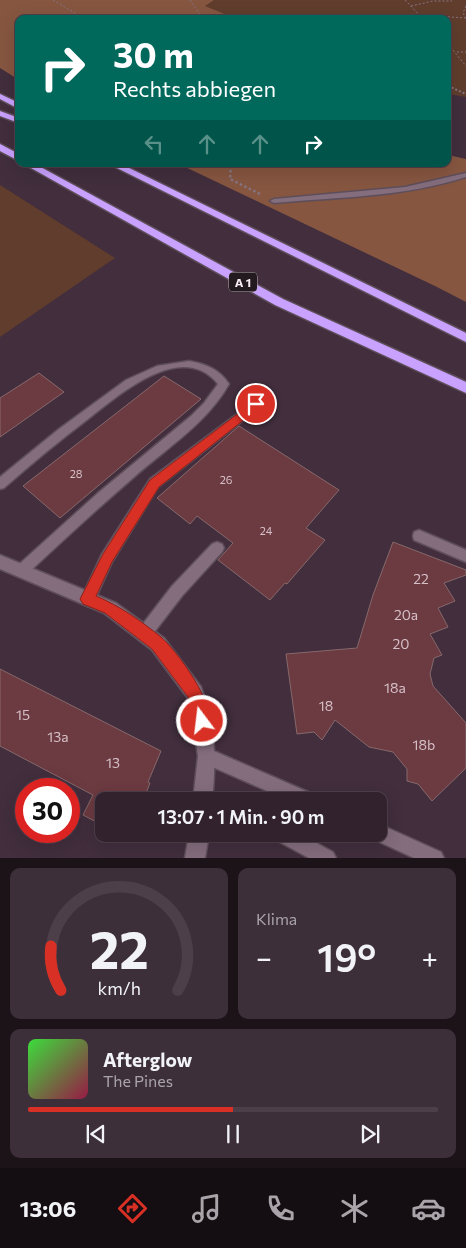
<!DOCTYPE html>
<html lang="de">
<meta charset="utf-8">
<style>
body{margin:0;font-family:Commissioner,sans-serif;background:#3d2f3a;color:#f1f3f6;height:100vh;display:flex;flex-direction:column;font-size:19px;white-space:nowrap}
*{box-sizing:border-box;margin:0}
p{font-size:16px;color:#a8a4aa}
.icon{flex:none;width:28px;height:28px;fill:none;stroke:currentColor;stroke-width:2;stroke-linecap:round;stroke-linejoin:round}
.map{position:relative;height:858px;overflow:hidden}
.sheet{display:flex;flex-direction:column;gap:10px;padding:10px;background:#1c1319;flex:1}
.sheet>*{flex:none}
.hud{position:absolute;left:15px;top:15px;width:436px;height:152px;border-radius:10px;box-shadow:0 5px 20px #0002,0 0 0 1px #4d3f4a;background:#00695c;color:#fff;overflow:hidden}
.speed{position:absolute;left:15px;top:778px;display:flex;gap:10px;font-size:25px;font-weight:700;text-align:center}
.speed>*{display:grid;place-content:center;width:65px;height:65px;border-radius:50%;background:#32222e;box-shadow:0 5px 20px #0002,0 0 0 1px #4d3f4a;line-height:1}
.speed .limit{border:8px solid #d22;background:#fff;color:#111}
.pin{position:absolute;display:grid;place-items:center;width:42px;height:42px;color:#fff;margin:-21px;border:2px solid #fff;border-radius:50%;box-shadow:0 1px 5px #0007}
.me{position:absolute;width:55px;margin:-28px;rotate:345deg;stroke-linejoin:round;filter:drop-shadow(0 0 4px #0008)}
.turn{display:flex;align-items:center;gap:18px;height:105px;padding:0 15px;font-size:22px}
.turn .icon{width:65px;height:65px;stroke-width:2.5}
.turn b{display:block;font-size:35px;line-height:42px}
.lanes{display:flex;align-items:center;height:48px;padding:0 15px;background:#0003;justify-content:center;gap:25px;direction:ltr}
.lanes .off{opacity:.35}
.big{font-size:38px;font-weight:600;line-height:1.1}
.sheet .widget{flex:1;display:flex;flex-direction:column;justify-content:center;gap:8px;min-width:0;padding:0 18px;border-radius:10px;background:#3d2f3a}
.sheet .dial{align-items:center;gap:0}
.dial svg{height:130px;overflow:visible;fill:none;stroke:#4d3f4a;stroke-width:7;stroke-linecap:round;text-anchor:middle}
.dial text{fill:#f1f3f6;stroke:none}
.song{display:flex;align-items:center;gap:15px}
.cover{width:60px;height:60px;border-radius:8px;background:linear-gradient(135deg,hsl(120 70% 55%),hsl(340 70% 35%))}
.played{height:5px;border-radius:2px;background:linear-gradient(90deg,#d93025 50%,#4d3f4a 50%)}
.keys{display:flex;justify-content:space-around;direction:ltr}
.heat{display:flex;justify-content:space-between;align-items:center;font-size:28px;direction:ltr}
.sheet .tiles{flex:1;display:grid;gap:10px;grid-template-columns:1fr 1fr}
.widget:last-child{grid-column:span 2}
.trip{position:absolute;left:95px;top:792px;width:292px;height:50px;border-radius:10px;background:#32222e;box-shadow:0 5px 20px #0002,0 0 0 1px #4d3f4a;font-weight:600;line-height:50px;text-align:center}
.tab-bar{display:flex;height:80px;justify-content:space-around;align-items:center;background:#140e12;color:#a8a4aa}
.tab-bar .icon{width:35px;height:35px}
.tab-bar .current{color:#d93025}
.tab-bar b{font-size:22px;color:#f1f3f6}
.map>svg:first-child{display:block}
.green{fill:#603d2d}
.forest{fill:#865640}
.building{fill:#6c3a41;stroke:#86696c}
.lines{fill:none;stroke-linecap:round;stroke-linejoin:round}
.service-casing{stroke:#5e4e5a;stroke-width:3}
.minor-casing{stroke:#5e4e5a;stroke-width:3}
.motorway-casing{stroke:#5e4e5a;stroke-width:3}
.path-far2{stroke:#867481;stroke-width:1;stroke-dasharray:2 2;stroke-linecap:butt}
.path-far1{stroke:#867481;stroke-width:2;stroke-dasharray:2 2;stroke-linecap:butt}
.path{stroke:#867481;stroke-width:2.5;stroke-dasharray:2.5 2.5;stroke-linecap:butt}
.service{fill:#846d7d;fill-rule:evenodd}
.minor{fill:#846d7d;fill-rule:evenodd}
.motorway{fill:#c9a1fe;fill-rule:evenodd}
.route{fill:#d93025;stroke:#8d1f18}
.labels{text-anchor:middle;dominant-baseline:central;stroke-width:5;stroke-linejoin:round;paint-order:stroke}
.number-label{font-size:11px;fill:#d6c0c8}
.shield{fill:#231a20;stroke:#b9adb5;stroke-width:1}
.shield-label{font-size:12px;font-weight:bold;fill:#f9ecf5}
.near-number-label{font-size:14px;fill:#d6c0c8}
</style>
<div class="map">
<svg width="466" height="858" viewBox="0 0 466 858">
<rect width="100%" height="100%" fill="#422e3d"/>
<!-- green -->
<path class="green" d="M214,0h252v97l-18,-3v-75h-211l-33,-13z
M0,185l115,73 -115,79z"/>
<!-- forest -->
<path class="forest" d="M0,0h214l-9,6 32,13h-218v61l-19,-12z
M448,155l18,4v143l-29,-15 -258,-123h269z"/>
<!-- building -->
<path class="building" d="M39,373l25,19 -64,45v-39z
M164,376l37,23 -141,119 -37,-32z
M239,426l100,64 -33,38 19,12 -38,44 -2,-1 -15,17 -52,-40 15,-17 -36,-27 -7,8 -33,-26z
M393,542l73,28v5l-22,8 11,18 -17,7 10,19 -18,7 12,21 -8,3 -4,16 3,12 33,37v45l-34,33 -14,-17 -11,-3v-12l-14,-17 -24,-5 -34,-27 -13,20 -8,-8 -17,2 -11,-80 71,-6 16,-53z
M0,669l161,82 -13,31 2,1 -7,18h-39v25l-21,-11 10,-20 -93,-49z"/>
<g class="lines">
<!-- service casing -->
<g class="service-casing">
<path id="service" d="M466,173v4c-61,20 -128,20 -192,26l-4,-2 4,-2 131,-12z
M189,361c17,3 30,8 40,23 -22,39 -62,64 -95,93 -37,32 -73,65 -108,98l-5,2 -5,-2 -2,-4 2,-4 82,-74 93,-77 13,-13 14,-19c-36,-45 -99,11 -130,35 -29,22 -57,45 -84,69l-4,1v-12l59,-48 67,-49 31,-14z
M256,400l5,4 -1,3 -102,80 -46,75 -19,42 -5,2 -5,-2 -2,-5 21,-45 48,-75z
M419,530l47,20v12l-52,-22 -1,-4 1,-4z
M217,542l5,2 2,4 -2,4 -40,44 -33,43 -5,2 -5,-2 -2,-5 2,-5 33,-43 40,-42z
M207,748l108,47 3,6h-28l-89,-39 -2,-6 2,-6z
M379,824l62,28 3,6h-30l-41,-19 -3,-5h9z
M273,834h27l33,18 3,6h-27l-33,-18z"/>
</g>
<!-- minor casing -->
<g class="minor-casing">
<path id="minor" d="M0,555l116,48 48,35 37,49c15,37 15,76 11,114h-19l5,-45 -5,-35 -6,-24 -35,-47 -48,-37 -104,-44z
M189,834h20l-4,24h-20z"/>
</g>
<!-- motorway casing -->
<g class="motorway-casing">
<path id="motorway" d="M0,94l19,9v6l-19,-10z
M0,111l19,7v5l-19,-7z
M0,144l19,10v7l-19,-10z
M24,164h11l248,135 183,83v11l-191,-88z
M109,164h12l345,169v9z"/>
</g>
<!-- path-far2 -->
<path class="path-far2" d="M53,0l32,19
M190,0l13,19
M405,0l18,19
M411,6l22,-5h19
M466,6l-3,7 3,5
M420,15l46,3
M412,19l7,-5
M448,44l18,22
M457,52h9"/>
<!-- path-far1 -->
<path class="path-far1" d="M448,86l18,8
M231,166v-2"/>
<!-- path -->
<path class="path" d="M231,165l-1,14 30,15"/>
<!-- service -->
<use href="#service" class="service"/>
<!-- minor -->
<use href="#minor" class="minor"/>
<!-- motorway -->
<use href="#motorway" class="motorway"/>
</g>
<!-- route -->
<path class="route" d="M256,400l4,1 2,3 -2,3 -101,80 -47,75 -16,34c24,10 45,25 65,41 16,14 56,68 47,89l-6,3 -5,-3 -9,-29 -36,-48 -47,-36 -22,-9 -3,-5 23,-45 47,-74z"/>
<g class="labels">
<!-- number labels -->
<g class="number-label">
<text x="76" y="473">28</text>
<text x="226" y="479">26</text>
<text x="266" y="530">24</text>
</g>
<!-- shield labels -->
<rect class="shield" x="229" y="272.5" width="28" height="19" rx="4"/>
<g class="shield-label">
<text x="243" y="282">A 1</text>
</g>
<!-- near-number labels -->
<g class="near-number-label">
<text x="421" y="578">22</text>
<text x="406" y="614">20a</text>
<text x="401" y="643">20</text>
<text x="395" y="687">18a</text>
<text x="326" y="705">18</text>
<text x="23" y="714">15</text>
<text x="58" y="736">13a</text>
<text x="424" y="744">18b</text>
<text x="113" y="762">13</text>
</g>
</g>
</svg>
<div class="speed"><div class="limit">30</div></div>
<div class="pin" style="left:256px;top:404px;background:#d93025"><svg class="icon" aria-label="arrive" viewBox="0 0 24 24"><path d="M6 21V4h12l-3 4 3 4H6"/></svg></div>
<svg class="me" style="left:202px;top:721px" viewBox="-20 -20 40 40"><circle r="17" fill="#d93025" stroke="#fff" stroke-width="3"/><path d="M0-11L8 9 0 5-8 9z" fill="#fff"/></svg>
<div class="trip">13:07 · 1 Min. · 90 m</div>
<div class="hud">
<div class="turn"><svg class="icon" aria-label="right" viewBox="0 0 24 24"><path d="M7 20v-9h11M14 6l5 5-5 5"/></svg><div><b>30 m</b>Rechts abbiegen</div></div>
<div class="lanes"><svg class="icon off" aria-label="left" viewBox="0 0 24 24"><path d="M17 20v-9H6M10 6l-5 5 5 5"/></svg><svg class="icon off" aria-label="ahead" viewBox="0 0 24 24"><path d="M12 20V5M6 11l6-6 6 6"/></svg><svg class="icon off" aria-label="ahead" viewBox="0 0 24 24"><path d="M12 20V5M6 11l6-6 6 6"/></svg><svg class="icon" aria-label="right" viewBox="0 0 24 24"><path d="M7 20v-9h11M14 6l5 5-5 5"/></svg></div>
</div>
</div>
<section class="sheet">
<div class="tiles">
<div class="widget dial"><svg viewBox="0 0 100 80">
<path d="M14 69A42 42 0 1 1 86 69"/>
<path d="M14 69A42 42 0 0 1 8 42" stroke="#d93025"/>
<text x="50" y="56" font-size="32" font-weight="700">22</text>
<text x="50" y="72" font-size="11">km/h</text>
</svg></div>
<div class="widget"><p>Klima</p>
<div class="heat"><a>−</a><b class="big">19°</b><a>+</a></div>
</div>
<div class="widget">
<div class="song"><i class="cover"></i><div><b>Afterglow</b><p>The Pines</p></div></div>
<div class="played"></div>
<div class="keys"><svg class="icon" aria-label="previous" viewBox="0 0 24 24"><path d="M18 5L8 12l10 7zM5 5v14"/></svg><svg class="icon" aria-label="pause" viewBox="0 0 24 24"><path d="M8 5v14M16 5v14"/></svg><svg class="icon" aria-label="next" viewBox="0 0 24 24"><path d="M6 5l10 7-10 7zM19 5v14"/></svg></div>
</div>
</div>
</section>
<nav class="tab-bar">
<b>13:06</b>
<svg class="icon current" aria-label="directions" viewBox="0 0 24 24"><path d="M12 3l9 9-9 9-9-9zM9 14v-3h6M13 9l2 2-2 2"/></svg>
<svg class="icon" aria-label="music" viewBox="0 0 24 24"><path d="M9 18V5l10-2v13"/><circle cx="6" cy="18" r="3"/><circle cx="16" cy="16" r="3"/></svg>
<svg class="icon" aria-label="phone" viewBox="0 0 24 24"><path d="M5 4h4l2 5-3 2q2 4 5 5l2-3 5 2v4C11 20 4 13 5 4z"/></svg>
<svg class="icon" aria-label="climate" viewBox="0 0 24 24"><path d="M12 3v18M4 7l16 10M4 17L20 7"/></svg>
<svg class="icon" aria-label="car" viewBox="0 0 24 24"><path d="M5 17H2v-5l4-1 3-4h7l3 4 3 1v5h-3M9 17h6M6 11h13"/><circle cx="7" cy="17" r="2"/><circle cx="17" cy="17" r="2"/></svg>
</nav>
